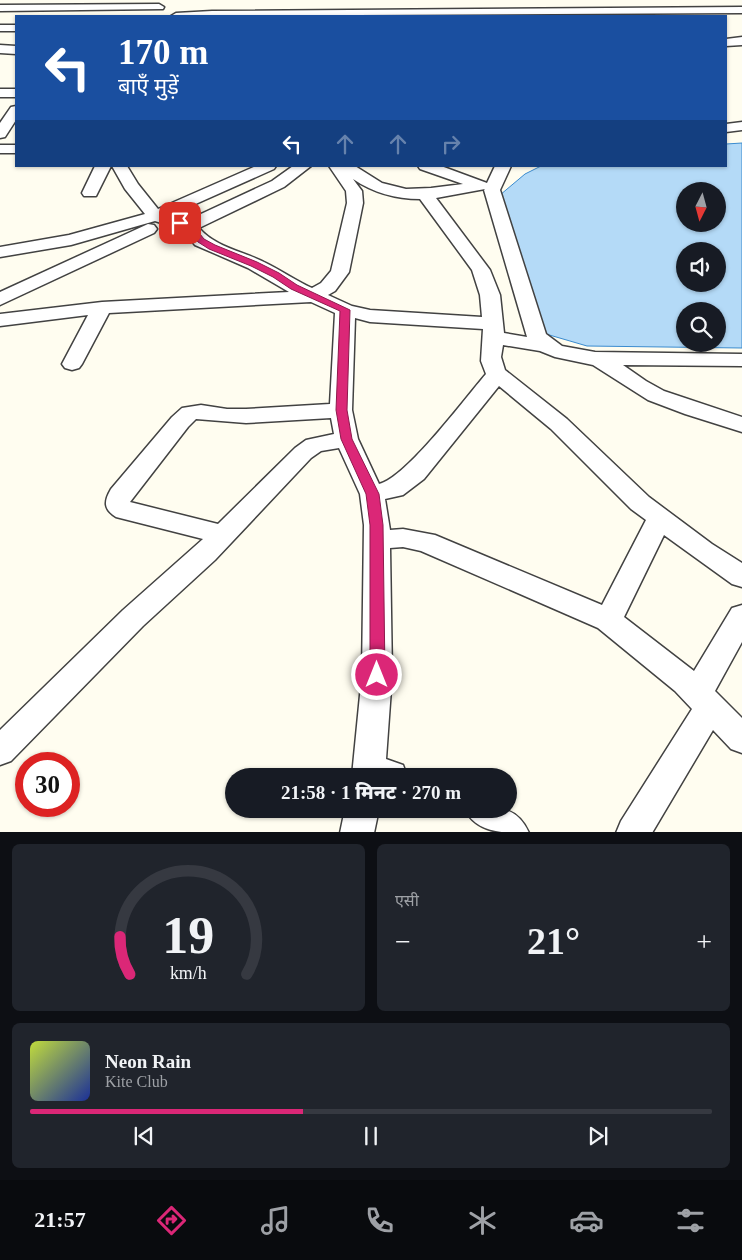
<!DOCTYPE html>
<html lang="hi">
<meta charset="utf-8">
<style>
body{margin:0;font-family:"Times New Roman","Noto Sans Devanagari",serif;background:#20242c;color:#f1f3f6;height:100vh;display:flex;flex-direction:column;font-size:19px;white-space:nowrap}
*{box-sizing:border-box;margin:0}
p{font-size:16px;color:#9ea1a6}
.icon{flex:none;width:28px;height:28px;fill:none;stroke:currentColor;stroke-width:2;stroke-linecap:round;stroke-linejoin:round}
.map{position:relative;height:832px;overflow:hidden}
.sheet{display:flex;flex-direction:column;gap:12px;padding:12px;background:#0d0f14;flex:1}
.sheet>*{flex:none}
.guide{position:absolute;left:15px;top:15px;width:712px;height:152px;border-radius:0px;box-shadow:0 1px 4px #0004;background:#1a4fa0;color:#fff;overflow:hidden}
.needle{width:32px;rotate:186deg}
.fabs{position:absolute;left:676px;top:182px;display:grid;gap:10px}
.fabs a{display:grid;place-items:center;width:50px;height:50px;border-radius:50%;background:#171b24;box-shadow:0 1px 4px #0004;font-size:25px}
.speed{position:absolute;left:15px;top:752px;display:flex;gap:10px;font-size:25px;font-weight:700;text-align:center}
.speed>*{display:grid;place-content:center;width:65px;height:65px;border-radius:50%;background:#171b24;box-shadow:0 1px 4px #0004;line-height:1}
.speed .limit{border:8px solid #d22;background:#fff;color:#111}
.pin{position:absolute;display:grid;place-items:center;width:42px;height:42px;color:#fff;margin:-21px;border-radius:10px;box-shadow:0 2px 8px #0006}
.me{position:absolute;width:55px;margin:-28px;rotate:0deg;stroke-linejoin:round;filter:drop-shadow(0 0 4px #0008)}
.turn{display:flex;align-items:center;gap:18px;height:105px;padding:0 20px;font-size:22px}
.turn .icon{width:65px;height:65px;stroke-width:2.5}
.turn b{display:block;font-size:35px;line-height:42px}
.lanes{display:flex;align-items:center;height:48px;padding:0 20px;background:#0003;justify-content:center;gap:25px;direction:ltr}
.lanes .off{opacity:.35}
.big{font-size:38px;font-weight:800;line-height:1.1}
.sheet .tile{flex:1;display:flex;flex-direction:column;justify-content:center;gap:8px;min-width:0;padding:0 18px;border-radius:8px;background:#20242c}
.sheet .dial{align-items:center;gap:0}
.dial svg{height:130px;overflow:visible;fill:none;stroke:#363941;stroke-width:7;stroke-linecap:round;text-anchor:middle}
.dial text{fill:#f1f3f6;stroke:none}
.song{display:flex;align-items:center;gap:15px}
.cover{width:60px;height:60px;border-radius:8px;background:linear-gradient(135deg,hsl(70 70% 55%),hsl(230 70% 35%))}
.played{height:5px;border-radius:2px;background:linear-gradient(90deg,#db2777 40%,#363941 40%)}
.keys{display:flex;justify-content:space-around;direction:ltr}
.heat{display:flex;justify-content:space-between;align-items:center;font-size:28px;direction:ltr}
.sheet .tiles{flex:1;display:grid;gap:12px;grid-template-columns:1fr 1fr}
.tile:last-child{grid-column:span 2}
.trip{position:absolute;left:225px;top:768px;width:292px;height:50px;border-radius:25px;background:#171b24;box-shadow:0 1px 4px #0004;font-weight:800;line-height:50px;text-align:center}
.tab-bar{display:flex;height:80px;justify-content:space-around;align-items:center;background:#090b0e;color:#9ea1a6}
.tab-bar .icon{width:35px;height:35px}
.tab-bar .active{color:#db2777}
.tab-bar b{font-size:22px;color:#f1f3f6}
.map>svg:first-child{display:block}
.water{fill:#b4daf7;stroke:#3a8bcf;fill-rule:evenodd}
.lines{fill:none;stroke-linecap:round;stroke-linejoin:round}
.minor-casing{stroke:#424242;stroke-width:3}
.minor{fill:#fff;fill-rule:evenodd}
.route{fill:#db2777;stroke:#8e194d}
</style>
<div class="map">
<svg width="742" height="833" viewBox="0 0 742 833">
<rect width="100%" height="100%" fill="#fffdf0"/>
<!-- water -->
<path class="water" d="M742,143v205l-155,-2 -41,-12 -46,-139 25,-21 16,-8h185v-22zM685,191h33v33h-33zM685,251h33v33h-33zM685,311h33v33h-33z"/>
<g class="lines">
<!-- minor casing -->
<g class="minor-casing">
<path id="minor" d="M159,4l5,3 -1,2 -163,2v-6z
M742,7v6l-571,3 5,-3 36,-2z
M0,25h16v6h-16z
M742,37v8l-16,1v-7z
M0,45l16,1v8l-16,-1z
M0,89h16v8h-16z
M16,106v14l-11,17 -5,1v-15l11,-16z
M742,122v8l-16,2v-8z
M0,145h16v8h-16z
M95,166h16l-15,30h-12l-2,-3z
M112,166h15l11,18 20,25 98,-43h20l-2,3 -103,46 17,5 84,-39 21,-15h18l-27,21 -85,41c16,19 43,23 65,34 17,8 32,19 48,26l9,-5 10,-12 16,-68 -1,-12 -17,-25h26l27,17 24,6 25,-1 32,-4 -43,-15 -2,-3h23l46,17 8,-17h16l-11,24 46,144 16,12 33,6 147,2v12l-119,-1 23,16 18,10 78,26v15l-57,-18 -37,-14 -55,-35 -38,-8 -15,-6 -37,-6 -2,12 4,13 62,49 82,78 63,47 30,19v24l-10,-3 -68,-49 -40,82 70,54 38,-63 10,-3v37l-27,49 27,27v35l-11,-4 -18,-19 -61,103h-36l5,-12 71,-112 -17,-18 -77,-63 -177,-77 -18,-4 -13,1 2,127 -6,84 17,6 4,11h-55l10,-101 2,-150 -4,-31 -21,-46 -18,3 -10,7 -96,102 -72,66 -132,135 -11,4v-35l123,-120 80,-71 -87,-22c-13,-8 -12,-16 -5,-28l61,-72 10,-9 19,-3 26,4h19l84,-5 5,-91 -24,-11 -202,11 -27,51 -3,4 -7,2 -7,-2 -3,-4 26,-49 -88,11v-12l102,-12 187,-10 -41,-24 -53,-23 -12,-15 -28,-9 -84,24 -71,12v-10l69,-12 76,-21 -20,-25zM353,179c21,14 42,20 67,20l52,71 8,25 2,22 -112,-7 -18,-4 -24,-11 7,-4 14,-19 14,-69 -1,-12zM485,189l-1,1 43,147 -23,-4 -4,-38 -10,-25 -54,-72zM355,318l15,4 113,7 -2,32 5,13c-20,23 -80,104 -107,110l-21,-45 -6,-29zM499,386l52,43 80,80 15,11 -44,85 -167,-70 -32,-6 -13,1 -5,-31 18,-4 21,-16zM331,418l3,16 -28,6 -11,8 -77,76 -88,-22 58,-75 8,-8 50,4z
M148,224l6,1 3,4 -3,4 -154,72v-13z
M345,809h34l-5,24h-34z
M464,809c28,-2 52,-6 65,24 -29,0 -51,0 -65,-24z"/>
</g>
<!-- minor -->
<use href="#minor" class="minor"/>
</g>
<!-- route -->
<path class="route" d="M180,221l12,3 12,15 11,6 42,17 22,11 18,12 53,25 -3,100 5,29 27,55 4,31 2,150 -2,4 -6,2 -5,-2 -2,-4v-150l-4,-31 -25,-55 -5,-29 4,-99 -49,-22 -18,-12 -22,-11 -42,-17 -11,-7 -12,-15 -9,-2 -1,-2z"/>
</svg>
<div class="fabs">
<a><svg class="needle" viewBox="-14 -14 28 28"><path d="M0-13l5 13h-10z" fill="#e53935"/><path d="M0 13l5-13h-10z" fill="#9ea1a6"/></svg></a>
<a><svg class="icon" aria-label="sound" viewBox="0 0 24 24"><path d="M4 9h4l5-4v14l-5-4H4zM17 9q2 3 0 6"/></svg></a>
<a><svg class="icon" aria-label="search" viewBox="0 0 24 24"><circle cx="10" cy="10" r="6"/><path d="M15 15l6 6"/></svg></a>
</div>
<div class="speed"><div class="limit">30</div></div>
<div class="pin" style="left:180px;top:223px;background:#d93025"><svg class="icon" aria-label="arrive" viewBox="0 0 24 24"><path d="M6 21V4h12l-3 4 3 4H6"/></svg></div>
<svg class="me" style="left:377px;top:675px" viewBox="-20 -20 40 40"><circle r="17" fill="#db2777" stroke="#fff" stroke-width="3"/><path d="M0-11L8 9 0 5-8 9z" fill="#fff"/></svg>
<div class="trip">21:58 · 1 मिनट · 270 m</div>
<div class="guide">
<div class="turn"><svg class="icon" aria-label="left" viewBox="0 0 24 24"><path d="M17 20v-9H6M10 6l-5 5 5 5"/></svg><div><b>170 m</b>बाएँ मुड़ें</div></div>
<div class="lanes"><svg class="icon" aria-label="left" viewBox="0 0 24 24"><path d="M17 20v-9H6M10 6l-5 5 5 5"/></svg><svg class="icon off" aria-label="ahead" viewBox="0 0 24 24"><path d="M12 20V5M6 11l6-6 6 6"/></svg><svg class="icon off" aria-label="ahead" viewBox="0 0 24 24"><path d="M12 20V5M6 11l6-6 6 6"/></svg><svg class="icon off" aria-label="right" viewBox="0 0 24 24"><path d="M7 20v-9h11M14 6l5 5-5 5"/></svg></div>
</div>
</div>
<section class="sheet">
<div class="tiles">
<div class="tile dial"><svg viewBox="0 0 100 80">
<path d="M14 69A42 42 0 1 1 86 69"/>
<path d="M14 69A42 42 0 0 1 8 46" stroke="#db2777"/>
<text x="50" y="56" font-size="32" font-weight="700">19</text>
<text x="50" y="72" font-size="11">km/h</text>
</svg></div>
<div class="tile"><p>एसी</p>
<div class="heat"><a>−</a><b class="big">21°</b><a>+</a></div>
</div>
<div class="tile">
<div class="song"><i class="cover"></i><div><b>Neon Rain</b><p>Kite Club</p></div></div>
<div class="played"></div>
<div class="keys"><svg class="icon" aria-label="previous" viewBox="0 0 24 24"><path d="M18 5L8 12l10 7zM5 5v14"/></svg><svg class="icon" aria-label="pause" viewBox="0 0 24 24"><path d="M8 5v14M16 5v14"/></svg><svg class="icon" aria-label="next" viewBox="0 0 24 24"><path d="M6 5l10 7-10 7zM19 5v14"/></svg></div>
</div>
</div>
</section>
<nav class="tab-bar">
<b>21:57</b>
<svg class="icon active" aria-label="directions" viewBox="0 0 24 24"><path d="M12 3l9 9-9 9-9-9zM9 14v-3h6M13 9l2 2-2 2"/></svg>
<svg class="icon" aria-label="music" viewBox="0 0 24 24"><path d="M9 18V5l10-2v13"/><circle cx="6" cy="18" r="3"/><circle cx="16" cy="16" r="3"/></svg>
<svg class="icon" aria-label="phone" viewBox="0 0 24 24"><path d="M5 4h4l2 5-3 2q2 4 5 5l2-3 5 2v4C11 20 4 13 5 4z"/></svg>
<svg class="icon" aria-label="climate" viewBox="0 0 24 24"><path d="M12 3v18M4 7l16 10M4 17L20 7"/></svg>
<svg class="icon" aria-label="car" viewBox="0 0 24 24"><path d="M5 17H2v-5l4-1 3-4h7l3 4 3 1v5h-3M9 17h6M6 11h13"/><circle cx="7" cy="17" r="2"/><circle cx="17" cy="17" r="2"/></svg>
<svg class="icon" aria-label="filters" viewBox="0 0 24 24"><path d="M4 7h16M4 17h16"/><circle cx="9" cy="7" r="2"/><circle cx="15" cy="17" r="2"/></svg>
</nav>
